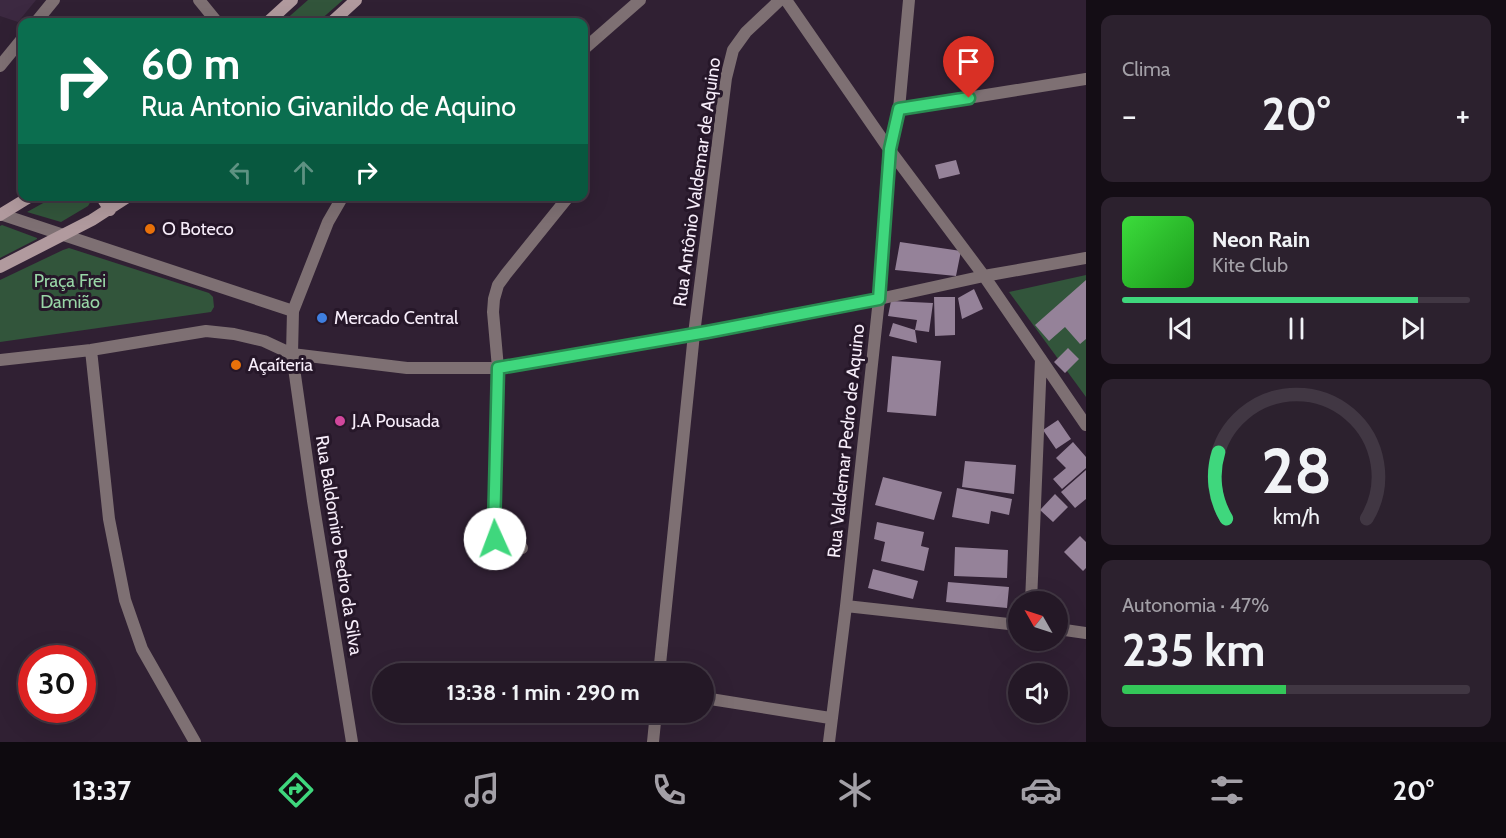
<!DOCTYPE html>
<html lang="pt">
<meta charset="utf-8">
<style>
body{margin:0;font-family:Cabin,sans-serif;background:#2c212e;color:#f1f3f6;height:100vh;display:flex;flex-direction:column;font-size:22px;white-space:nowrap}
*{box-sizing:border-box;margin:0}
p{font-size:20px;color:#a3a0a7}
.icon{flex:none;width:33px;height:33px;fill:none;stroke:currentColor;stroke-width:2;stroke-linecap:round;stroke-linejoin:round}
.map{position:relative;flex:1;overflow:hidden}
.panel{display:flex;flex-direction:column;gap:15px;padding:15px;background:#140d15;width:420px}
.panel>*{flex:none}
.banner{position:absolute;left:18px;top:18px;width:570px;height:183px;border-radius:12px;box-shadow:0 6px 24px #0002,0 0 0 2px #413743;background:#0b6e4f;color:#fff;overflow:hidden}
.needle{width:39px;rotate:309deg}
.buttons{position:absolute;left:1008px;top:591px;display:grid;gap:12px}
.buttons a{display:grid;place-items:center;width:60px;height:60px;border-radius:50%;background:#241826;box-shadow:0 6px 24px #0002,0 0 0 2px #413743;font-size:30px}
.speed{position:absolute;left:18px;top:645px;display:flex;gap:12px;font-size:30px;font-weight:700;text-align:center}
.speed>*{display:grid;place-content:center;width:78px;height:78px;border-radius:50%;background:#241826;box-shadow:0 6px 24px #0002,0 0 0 2px #413743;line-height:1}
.speed .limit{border:9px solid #d22;background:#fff;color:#111}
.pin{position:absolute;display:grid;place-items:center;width:51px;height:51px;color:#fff;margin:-62px -26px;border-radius:50% 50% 50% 0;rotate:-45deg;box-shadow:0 0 6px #0007}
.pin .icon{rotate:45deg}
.me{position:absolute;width:66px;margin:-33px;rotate:358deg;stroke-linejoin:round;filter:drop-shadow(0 0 4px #0008)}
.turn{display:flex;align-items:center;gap:21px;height:126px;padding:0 24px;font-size:27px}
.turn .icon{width:78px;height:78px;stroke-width:2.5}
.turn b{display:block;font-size:42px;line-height:51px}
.lanes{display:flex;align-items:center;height:57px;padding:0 24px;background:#0003;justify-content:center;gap:30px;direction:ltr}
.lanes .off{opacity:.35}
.big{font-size:45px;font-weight:700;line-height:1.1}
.panel .tile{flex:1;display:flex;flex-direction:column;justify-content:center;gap:9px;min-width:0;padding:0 21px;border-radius:12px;background:#2c212e}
.panel .dial{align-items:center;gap:0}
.dial svg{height:156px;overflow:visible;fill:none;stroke:#413743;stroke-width:7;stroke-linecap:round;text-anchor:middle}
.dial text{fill:#f1f3f6;stroke:none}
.song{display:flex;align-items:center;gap:18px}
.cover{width:72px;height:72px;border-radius:9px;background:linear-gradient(135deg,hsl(120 70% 55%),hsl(120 70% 35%))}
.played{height:6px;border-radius:3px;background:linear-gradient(90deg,#3fd77d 85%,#413743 85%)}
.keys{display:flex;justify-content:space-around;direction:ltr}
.heat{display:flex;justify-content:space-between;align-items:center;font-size:33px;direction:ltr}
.charge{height:9px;border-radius:4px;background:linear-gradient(90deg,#34c759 47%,#413743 0)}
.trip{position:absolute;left:372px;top:663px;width:342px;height:60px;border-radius:30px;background:#241826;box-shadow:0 6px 24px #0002,0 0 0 2px #413743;font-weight:700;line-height:60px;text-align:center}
.menu{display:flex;height:96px;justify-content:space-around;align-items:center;background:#0e0a0f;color:#a3a0a7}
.menu .icon{width:42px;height:42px}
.menu .selected{color:#3fd77d}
.menu b{font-size:27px;color:#f1f3f6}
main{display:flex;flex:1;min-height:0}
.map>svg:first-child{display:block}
.built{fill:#3c2941}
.green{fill:#32553b}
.building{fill:#958299}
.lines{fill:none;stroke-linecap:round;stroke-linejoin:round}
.street{stroke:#7e7073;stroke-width:12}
.secondary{stroke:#b19a9e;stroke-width:12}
.route-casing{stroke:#298c51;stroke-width:15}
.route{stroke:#3fd77d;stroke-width:10}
.food-dot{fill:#e8710a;stroke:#261729;stroke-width:2}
.shop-dot{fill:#3f7fe0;stroke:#261729;stroke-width:2}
.hotel-dot{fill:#d1479c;stroke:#261729;stroke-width:2}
.labels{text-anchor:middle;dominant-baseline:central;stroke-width:6;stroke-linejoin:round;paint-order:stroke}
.street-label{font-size:18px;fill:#f7edfa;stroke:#261729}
.poi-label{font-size:18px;fill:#f7edfa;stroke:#261729;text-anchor:start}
.park-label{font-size:18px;fill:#98d5a6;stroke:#261729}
</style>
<main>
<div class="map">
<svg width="1086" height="742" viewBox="0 0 1086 742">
<rect width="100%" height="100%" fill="#302033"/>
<!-- built -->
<path class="built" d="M0,0h36l-18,22 -18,-6z"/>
<!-- green -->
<path class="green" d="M308,0h35l-25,22h-35z
M90,197l1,4 -3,5 -27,16 -34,-10 27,-15z
M2,225l35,13v1l-37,19v-32z
M69,248l140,45 4,4 1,10 -3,5 -211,30v-62l63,-30z
M1086,275v122l-77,-105z"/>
<!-- building -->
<path class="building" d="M956,160l4,14 -21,5 -4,-14z
M900,242l61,9 -5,25 -61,-6z
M1086,280v59l-6,5 -15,-17 -16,14 -14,-16z
M974,289l9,20 -21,10 -4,-21z
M934,297h21v38l-20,1z
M891,301l42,2 -4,29 -14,-2 2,-10 -29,-4z
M893,323l22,7 2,13 -28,-7z
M1068,348l11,11 -14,14 -11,-11z
M892,356l49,5 -5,55 -49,-4z
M1058,420l13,19 -15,10 -13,-19z
M1073,442l13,15v11l-24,21 -9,-10 13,-11 -10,-10z
M965,461l51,4 -2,29 -52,-7z
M1086,470v29l-11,9 -14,-16z
M883,477l59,15 -8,28 -59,-15z
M957,488l55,11 -3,16 -18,-4 -2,13 -37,-7z
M1055,494l13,13 -15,15 -13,-12z
M877,522l47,10 -3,14 8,2 -5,23 -43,-10 4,-19 -11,-3z
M1080,536l6,6v26l-3,3 -19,-19z
M955,547l53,3 -1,28 -53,-2z
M873,569l45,12 -5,18 -45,-11z
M948,582l61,5 -2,21 -61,-6z"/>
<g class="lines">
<!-- street -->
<path class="street" d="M199,0l18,22
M786,0l103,149 95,127 102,149
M36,22l18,-22
M584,49l56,-49
M0,66l22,-27
M899,109l187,-30
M343,196l-15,26 -35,89 -1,43 21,147 39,241
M0,214l293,97
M91,350l18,169 16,81 17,49 53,93
M0,360l91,-10 115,-19 28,3 30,7 28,13 115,14h91l222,-38 159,-31 105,-23 102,-18
M522,548l-18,-1 -6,-2 -5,-15 5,-162 -5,-56 1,-13 4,-14 8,-11 63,-78
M1031,602l10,-243
M846,606l172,19
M1058,629l28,4
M659,674l35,-340 32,-256 7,-28 13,-18 34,-32
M704,698l126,20
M653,742l3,-30
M829,742l17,-136 33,-307 10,-150 10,-40 10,-109"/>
<!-- secondary -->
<path class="secondary" d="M268,22l24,-22
M332,22l24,-22
M101,196l9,14
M0,215l31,-19
M0,267l92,-47 37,-24"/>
</g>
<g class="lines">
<!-- route casing -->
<g class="route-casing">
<path id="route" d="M495,539l-1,-9 4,-162 209,-36 172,-33 11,-150 9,-40 70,-11"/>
</g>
<!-- route -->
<use href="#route" class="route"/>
</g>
<!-- markers -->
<g class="food-dot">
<circle cx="150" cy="229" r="6"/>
<circle cx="236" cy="365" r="6"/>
</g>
<circle class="shop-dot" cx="322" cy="318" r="6"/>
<circle class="hotel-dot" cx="340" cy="421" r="6"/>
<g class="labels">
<!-- street labels -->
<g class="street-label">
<text transform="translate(697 182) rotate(-82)">Rua Antônio Valdemar de Aquino</text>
<text transform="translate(846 441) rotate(-84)">Rua Valdemar Pedro de Aquino</text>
<text transform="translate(339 545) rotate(81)">Rua Baldomiro Pedro da Silva</text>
</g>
<!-- poi labels -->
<g class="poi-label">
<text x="162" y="229">O Boteco</text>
<text x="334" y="318">Mercado Central</text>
<text x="248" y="365">Açaíteria</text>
<text x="352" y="421">J.A Pousada</text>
</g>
<!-- park labels -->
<g class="park-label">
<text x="70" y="281">Praça Frei<tspan x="70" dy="21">Damião</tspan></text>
</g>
</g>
</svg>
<div class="buttons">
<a><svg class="needle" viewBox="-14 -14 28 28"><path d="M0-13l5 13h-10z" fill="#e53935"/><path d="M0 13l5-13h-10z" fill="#a3a0a7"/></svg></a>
<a><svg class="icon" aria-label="sound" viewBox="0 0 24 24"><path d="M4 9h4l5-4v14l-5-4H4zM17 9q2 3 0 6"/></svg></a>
</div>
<div class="speed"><div class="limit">30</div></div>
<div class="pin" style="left:969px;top:98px;background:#d93025"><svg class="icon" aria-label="arrive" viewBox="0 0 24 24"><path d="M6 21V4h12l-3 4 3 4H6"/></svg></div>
<svg class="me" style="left:495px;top:539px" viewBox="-20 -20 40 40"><circle r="19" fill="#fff"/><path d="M0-13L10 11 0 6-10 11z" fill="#3fd77d"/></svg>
<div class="trip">13:38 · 1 min · 290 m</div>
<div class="banner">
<div class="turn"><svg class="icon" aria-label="right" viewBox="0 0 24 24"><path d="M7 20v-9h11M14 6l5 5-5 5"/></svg><div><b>60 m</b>Rua Antonio Givanildo de Aquino</div></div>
<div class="lanes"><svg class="icon off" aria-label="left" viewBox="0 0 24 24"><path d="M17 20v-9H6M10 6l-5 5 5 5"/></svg><svg class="icon off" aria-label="ahead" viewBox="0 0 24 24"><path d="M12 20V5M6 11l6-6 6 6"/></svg><svg class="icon" aria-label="right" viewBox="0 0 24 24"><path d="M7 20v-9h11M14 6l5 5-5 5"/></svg></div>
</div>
</div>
<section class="panel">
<div class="tile"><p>Clima</p>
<div class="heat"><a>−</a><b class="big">20°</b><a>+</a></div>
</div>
<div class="tile">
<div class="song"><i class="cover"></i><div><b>Neon Rain</b><p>Kite Club</p></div></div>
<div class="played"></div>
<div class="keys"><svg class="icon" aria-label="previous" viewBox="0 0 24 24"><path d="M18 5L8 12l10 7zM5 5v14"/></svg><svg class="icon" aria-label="pause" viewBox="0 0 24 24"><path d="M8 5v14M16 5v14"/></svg><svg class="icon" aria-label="next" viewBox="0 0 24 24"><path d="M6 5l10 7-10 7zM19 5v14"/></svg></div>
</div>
<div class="tile dial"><svg viewBox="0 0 100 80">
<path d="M14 69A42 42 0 1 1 86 69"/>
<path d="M14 69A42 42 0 0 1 10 35" stroke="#3fd77d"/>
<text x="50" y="56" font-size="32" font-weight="700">28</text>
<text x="50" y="72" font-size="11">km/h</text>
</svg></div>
<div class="tile"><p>Autonomia · 47%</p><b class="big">235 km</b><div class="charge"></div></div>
</section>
</main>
<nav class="menu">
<b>13:37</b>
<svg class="icon selected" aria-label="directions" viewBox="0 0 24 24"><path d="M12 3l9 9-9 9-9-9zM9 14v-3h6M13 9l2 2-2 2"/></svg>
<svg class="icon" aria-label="music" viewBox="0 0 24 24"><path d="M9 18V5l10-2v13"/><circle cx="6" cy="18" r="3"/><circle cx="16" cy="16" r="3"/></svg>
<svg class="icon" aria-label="phone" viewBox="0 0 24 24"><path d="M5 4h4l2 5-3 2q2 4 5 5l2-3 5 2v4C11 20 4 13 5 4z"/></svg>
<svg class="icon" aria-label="climate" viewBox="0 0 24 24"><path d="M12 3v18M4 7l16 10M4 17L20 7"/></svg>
<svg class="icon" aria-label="car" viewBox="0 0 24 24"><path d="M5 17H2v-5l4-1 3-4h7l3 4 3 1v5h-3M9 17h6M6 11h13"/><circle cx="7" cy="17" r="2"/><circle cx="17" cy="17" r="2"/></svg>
<svg class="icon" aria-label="filters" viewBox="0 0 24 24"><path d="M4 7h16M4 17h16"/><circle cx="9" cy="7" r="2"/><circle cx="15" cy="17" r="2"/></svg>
<b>20°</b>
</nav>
